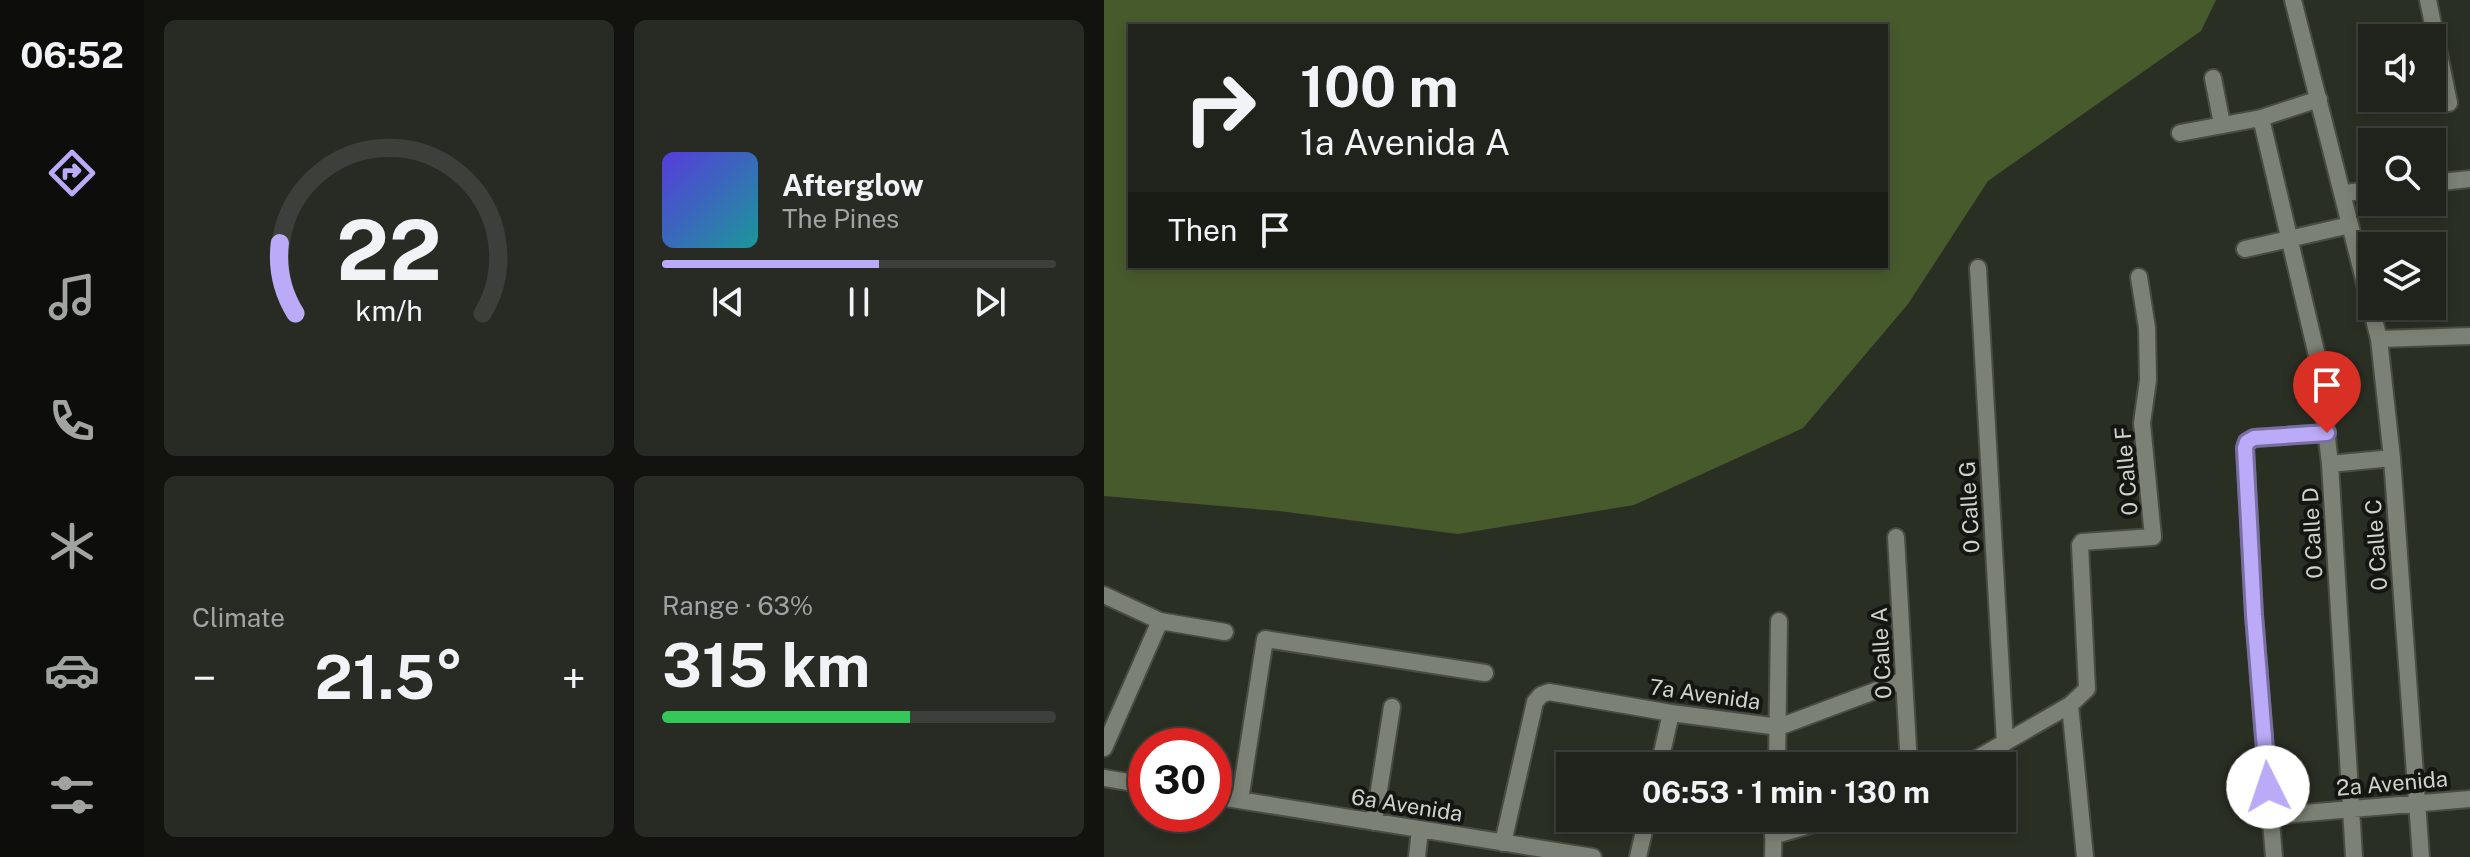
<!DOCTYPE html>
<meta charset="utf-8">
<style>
body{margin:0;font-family:"Public Sans",sans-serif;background:#282b24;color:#f1f3f6;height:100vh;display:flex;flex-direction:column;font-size:30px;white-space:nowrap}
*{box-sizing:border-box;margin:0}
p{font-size:26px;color:#a2a4a3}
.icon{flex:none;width:44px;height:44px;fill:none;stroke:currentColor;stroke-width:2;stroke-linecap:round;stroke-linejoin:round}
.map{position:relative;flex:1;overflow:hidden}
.side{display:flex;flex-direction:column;gap:20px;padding:20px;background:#12130f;width:960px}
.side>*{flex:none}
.guide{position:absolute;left:24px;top:24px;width:760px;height:244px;border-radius:0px;box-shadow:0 4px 12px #0003,0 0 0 2px #3d403a;background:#20231b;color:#f1f3f6;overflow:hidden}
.fabs{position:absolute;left:1254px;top:24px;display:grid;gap:16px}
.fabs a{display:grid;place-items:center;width:88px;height:88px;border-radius:0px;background:#20231b;box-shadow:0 4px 12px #0003,0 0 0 2px #3d403a;font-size:40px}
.speed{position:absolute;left:24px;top:728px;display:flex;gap:16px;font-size:40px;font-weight:700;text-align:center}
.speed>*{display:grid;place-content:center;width:104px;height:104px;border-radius:50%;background:#20231b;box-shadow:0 4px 12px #0003,0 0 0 2px #3d403a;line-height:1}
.speed .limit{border:12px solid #d22;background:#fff;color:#111}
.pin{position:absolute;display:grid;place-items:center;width:68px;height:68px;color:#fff;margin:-82px -34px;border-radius:50% 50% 50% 0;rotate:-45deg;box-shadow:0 0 8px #0007}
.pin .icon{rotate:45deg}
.me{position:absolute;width:88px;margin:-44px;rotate:356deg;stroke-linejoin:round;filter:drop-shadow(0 0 6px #0008)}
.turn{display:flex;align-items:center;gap:28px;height:168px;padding:0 40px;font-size:36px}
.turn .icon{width:104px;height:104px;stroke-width:2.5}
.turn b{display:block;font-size:56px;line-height:68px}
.then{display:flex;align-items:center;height:76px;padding:0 40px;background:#0003;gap:16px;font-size:30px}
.big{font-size:60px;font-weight:700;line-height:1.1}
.side .widget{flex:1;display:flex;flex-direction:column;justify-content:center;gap:12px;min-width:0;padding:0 28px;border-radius:12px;background:#282b24}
.side .dial{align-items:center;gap:0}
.dial svg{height:208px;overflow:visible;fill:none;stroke:#3d403a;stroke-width:7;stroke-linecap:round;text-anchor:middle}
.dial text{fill:#f1f3f6;stroke:none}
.song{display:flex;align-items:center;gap:24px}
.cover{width:96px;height:96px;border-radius:12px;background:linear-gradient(135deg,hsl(250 70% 55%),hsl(180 70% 35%))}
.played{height:8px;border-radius:4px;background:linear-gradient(90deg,#baaaf7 55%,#3d403a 55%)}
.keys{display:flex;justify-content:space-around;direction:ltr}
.heat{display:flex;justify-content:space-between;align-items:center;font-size:44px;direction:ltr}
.charge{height:12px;border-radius:6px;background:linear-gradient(90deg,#34c759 63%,#3d403a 0)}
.side .tiles{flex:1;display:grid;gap:20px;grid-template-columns:repeat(2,1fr)}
.trip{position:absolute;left:452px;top:752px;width:460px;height:80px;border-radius:0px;background:#20231b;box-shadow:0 4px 12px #0003,0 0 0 2px #3d403a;font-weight:700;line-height:80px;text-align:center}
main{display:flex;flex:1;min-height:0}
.tab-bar{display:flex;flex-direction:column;width:144px;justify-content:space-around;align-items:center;background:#0d0e0b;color:#a2a4a3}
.tab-bar .icon{width:56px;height:56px}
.tab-bar .on{color:#baaaf7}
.tab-bar b{font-size:36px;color:#f1f3f6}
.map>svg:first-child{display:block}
.forest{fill:#475a2c;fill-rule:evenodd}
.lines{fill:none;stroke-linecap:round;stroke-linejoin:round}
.minor-casing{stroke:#484c42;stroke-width:20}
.minor{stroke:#7b8174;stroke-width:16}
.route-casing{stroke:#796ea1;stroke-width:20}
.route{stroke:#baaaf7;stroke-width:14}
.labels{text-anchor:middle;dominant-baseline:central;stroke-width:8;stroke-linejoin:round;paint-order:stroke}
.street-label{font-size:22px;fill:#cfd3cc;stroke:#141611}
</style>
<main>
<nav class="tab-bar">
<b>06:52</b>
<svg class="icon on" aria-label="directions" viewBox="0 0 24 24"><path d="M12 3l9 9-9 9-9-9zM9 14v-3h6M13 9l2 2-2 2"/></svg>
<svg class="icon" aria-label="music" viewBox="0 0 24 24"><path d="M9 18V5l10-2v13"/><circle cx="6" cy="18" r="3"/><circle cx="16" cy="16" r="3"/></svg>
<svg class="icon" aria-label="phone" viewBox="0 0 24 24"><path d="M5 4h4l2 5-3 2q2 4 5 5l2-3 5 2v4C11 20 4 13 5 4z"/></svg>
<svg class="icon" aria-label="climate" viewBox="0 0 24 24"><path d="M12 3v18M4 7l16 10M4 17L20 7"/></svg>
<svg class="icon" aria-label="car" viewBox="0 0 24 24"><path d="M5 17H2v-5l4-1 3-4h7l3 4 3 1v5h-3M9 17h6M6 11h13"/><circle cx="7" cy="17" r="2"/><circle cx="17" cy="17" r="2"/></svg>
<svg class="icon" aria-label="filters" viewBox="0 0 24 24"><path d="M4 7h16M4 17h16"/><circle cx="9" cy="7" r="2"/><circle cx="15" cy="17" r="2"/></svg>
</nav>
<section class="side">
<div class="tiles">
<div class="widget dial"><svg viewBox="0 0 100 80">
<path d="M14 69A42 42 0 1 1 86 69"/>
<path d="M14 69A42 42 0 0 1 8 42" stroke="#baaaf7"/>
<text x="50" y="56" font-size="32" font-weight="700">22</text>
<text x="50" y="72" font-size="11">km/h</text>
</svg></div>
<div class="widget">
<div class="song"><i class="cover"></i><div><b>Afterglow</b><p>The Pines</p></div></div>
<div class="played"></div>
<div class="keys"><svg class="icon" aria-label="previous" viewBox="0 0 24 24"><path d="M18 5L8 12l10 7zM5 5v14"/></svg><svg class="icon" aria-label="pause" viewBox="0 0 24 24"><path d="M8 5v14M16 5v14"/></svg><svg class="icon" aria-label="next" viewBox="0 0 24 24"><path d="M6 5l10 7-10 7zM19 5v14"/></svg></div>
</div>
<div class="widget"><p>Climate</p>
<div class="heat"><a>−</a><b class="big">21.5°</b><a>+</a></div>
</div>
<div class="widget"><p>Range · 63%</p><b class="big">315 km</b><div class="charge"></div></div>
</div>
</section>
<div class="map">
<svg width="1366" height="857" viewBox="0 0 1366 857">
<rect width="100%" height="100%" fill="#2a2f24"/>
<!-- forest -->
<path class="forest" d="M0,0h1112l-15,31 -213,150 -80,123 -105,124 -169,77 -176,29 -179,-23 -175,-15zM26,26h756v240h-756z"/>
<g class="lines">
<!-- minor casing -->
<g class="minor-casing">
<path id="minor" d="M1189,0l86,339 13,119 29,399
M1324,0l21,103
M1109,78l9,46
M1157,118l57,242 12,104 24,393
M1076,133l81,-15 58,-19
M1328,183l38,-4
M1240,193l28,-3
M1141,249l105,-24
M874,268l27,475
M1275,339l91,-3
M1226,464l62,-6
M792,537l13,229
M0,595l56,26 65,11
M966,705l15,152
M0,748l56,-127
M555,766l12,-53
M673,766l2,-145
M860,766l106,-61 17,-16 -7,-144 2,-3 71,-5 -11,-114 6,-43 -1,-52 -8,-51
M0,778l42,7
M110,796l379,61
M136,800l25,-161 220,34
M1166,816l200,-17
M270,822l18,-115
M669,836l61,-18
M399,843l32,-141 6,-7 8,-3 122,21 108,14 125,-47
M313,857l3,-28
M534,857l9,-39
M669,857l1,-39
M1170,857l-20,-242 -9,-167 2,-6 7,-4 73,-5"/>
</g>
<!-- minor -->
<use href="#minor" class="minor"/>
</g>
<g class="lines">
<!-- route casing -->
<g class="route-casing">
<path id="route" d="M1164,787l-14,-172 -9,-167 2,-6 7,-4 73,-5"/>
</g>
<!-- route -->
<use href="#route" class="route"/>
</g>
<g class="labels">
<!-- street labels -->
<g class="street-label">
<text transform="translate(1022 471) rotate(-95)">0 Calle F</text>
<text transform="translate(865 507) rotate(-93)">0 Calle G</text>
<text transform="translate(1208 533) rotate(-93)">0 Calle D</text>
<text transform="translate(1272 545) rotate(-94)">0 Calle C</text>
<text transform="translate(777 653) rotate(-93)">0 Calle A</text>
<text transform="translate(601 694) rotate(8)">7a Avenida</text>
<text transform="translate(1288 783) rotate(-5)">2a Avenida</text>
<text transform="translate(303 805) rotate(9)">6a Avenida</text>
</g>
</g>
</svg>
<div class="fabs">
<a><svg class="icon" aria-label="sound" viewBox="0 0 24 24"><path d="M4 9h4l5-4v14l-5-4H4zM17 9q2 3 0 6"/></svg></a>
<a><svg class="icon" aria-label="search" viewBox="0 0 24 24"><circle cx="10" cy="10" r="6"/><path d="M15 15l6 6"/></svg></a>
<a><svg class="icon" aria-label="layers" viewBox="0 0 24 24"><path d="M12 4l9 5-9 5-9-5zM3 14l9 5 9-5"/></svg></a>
</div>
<div class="speed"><div class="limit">30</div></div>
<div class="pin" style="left:1223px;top:433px;background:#d93025"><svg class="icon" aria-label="arrive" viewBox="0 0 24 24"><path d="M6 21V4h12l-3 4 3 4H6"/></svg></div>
<svg class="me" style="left:1164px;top:787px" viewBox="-20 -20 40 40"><circle r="19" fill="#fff"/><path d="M0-13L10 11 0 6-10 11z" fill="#baaaf7"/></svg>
<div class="trip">06:53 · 1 min · 130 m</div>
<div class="guide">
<div class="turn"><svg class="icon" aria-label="right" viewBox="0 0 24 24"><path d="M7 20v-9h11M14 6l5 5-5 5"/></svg><div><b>100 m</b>1a Avenida A</div></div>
<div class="then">Then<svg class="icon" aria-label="arrive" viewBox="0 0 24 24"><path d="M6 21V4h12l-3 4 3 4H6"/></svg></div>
</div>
</div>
</main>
